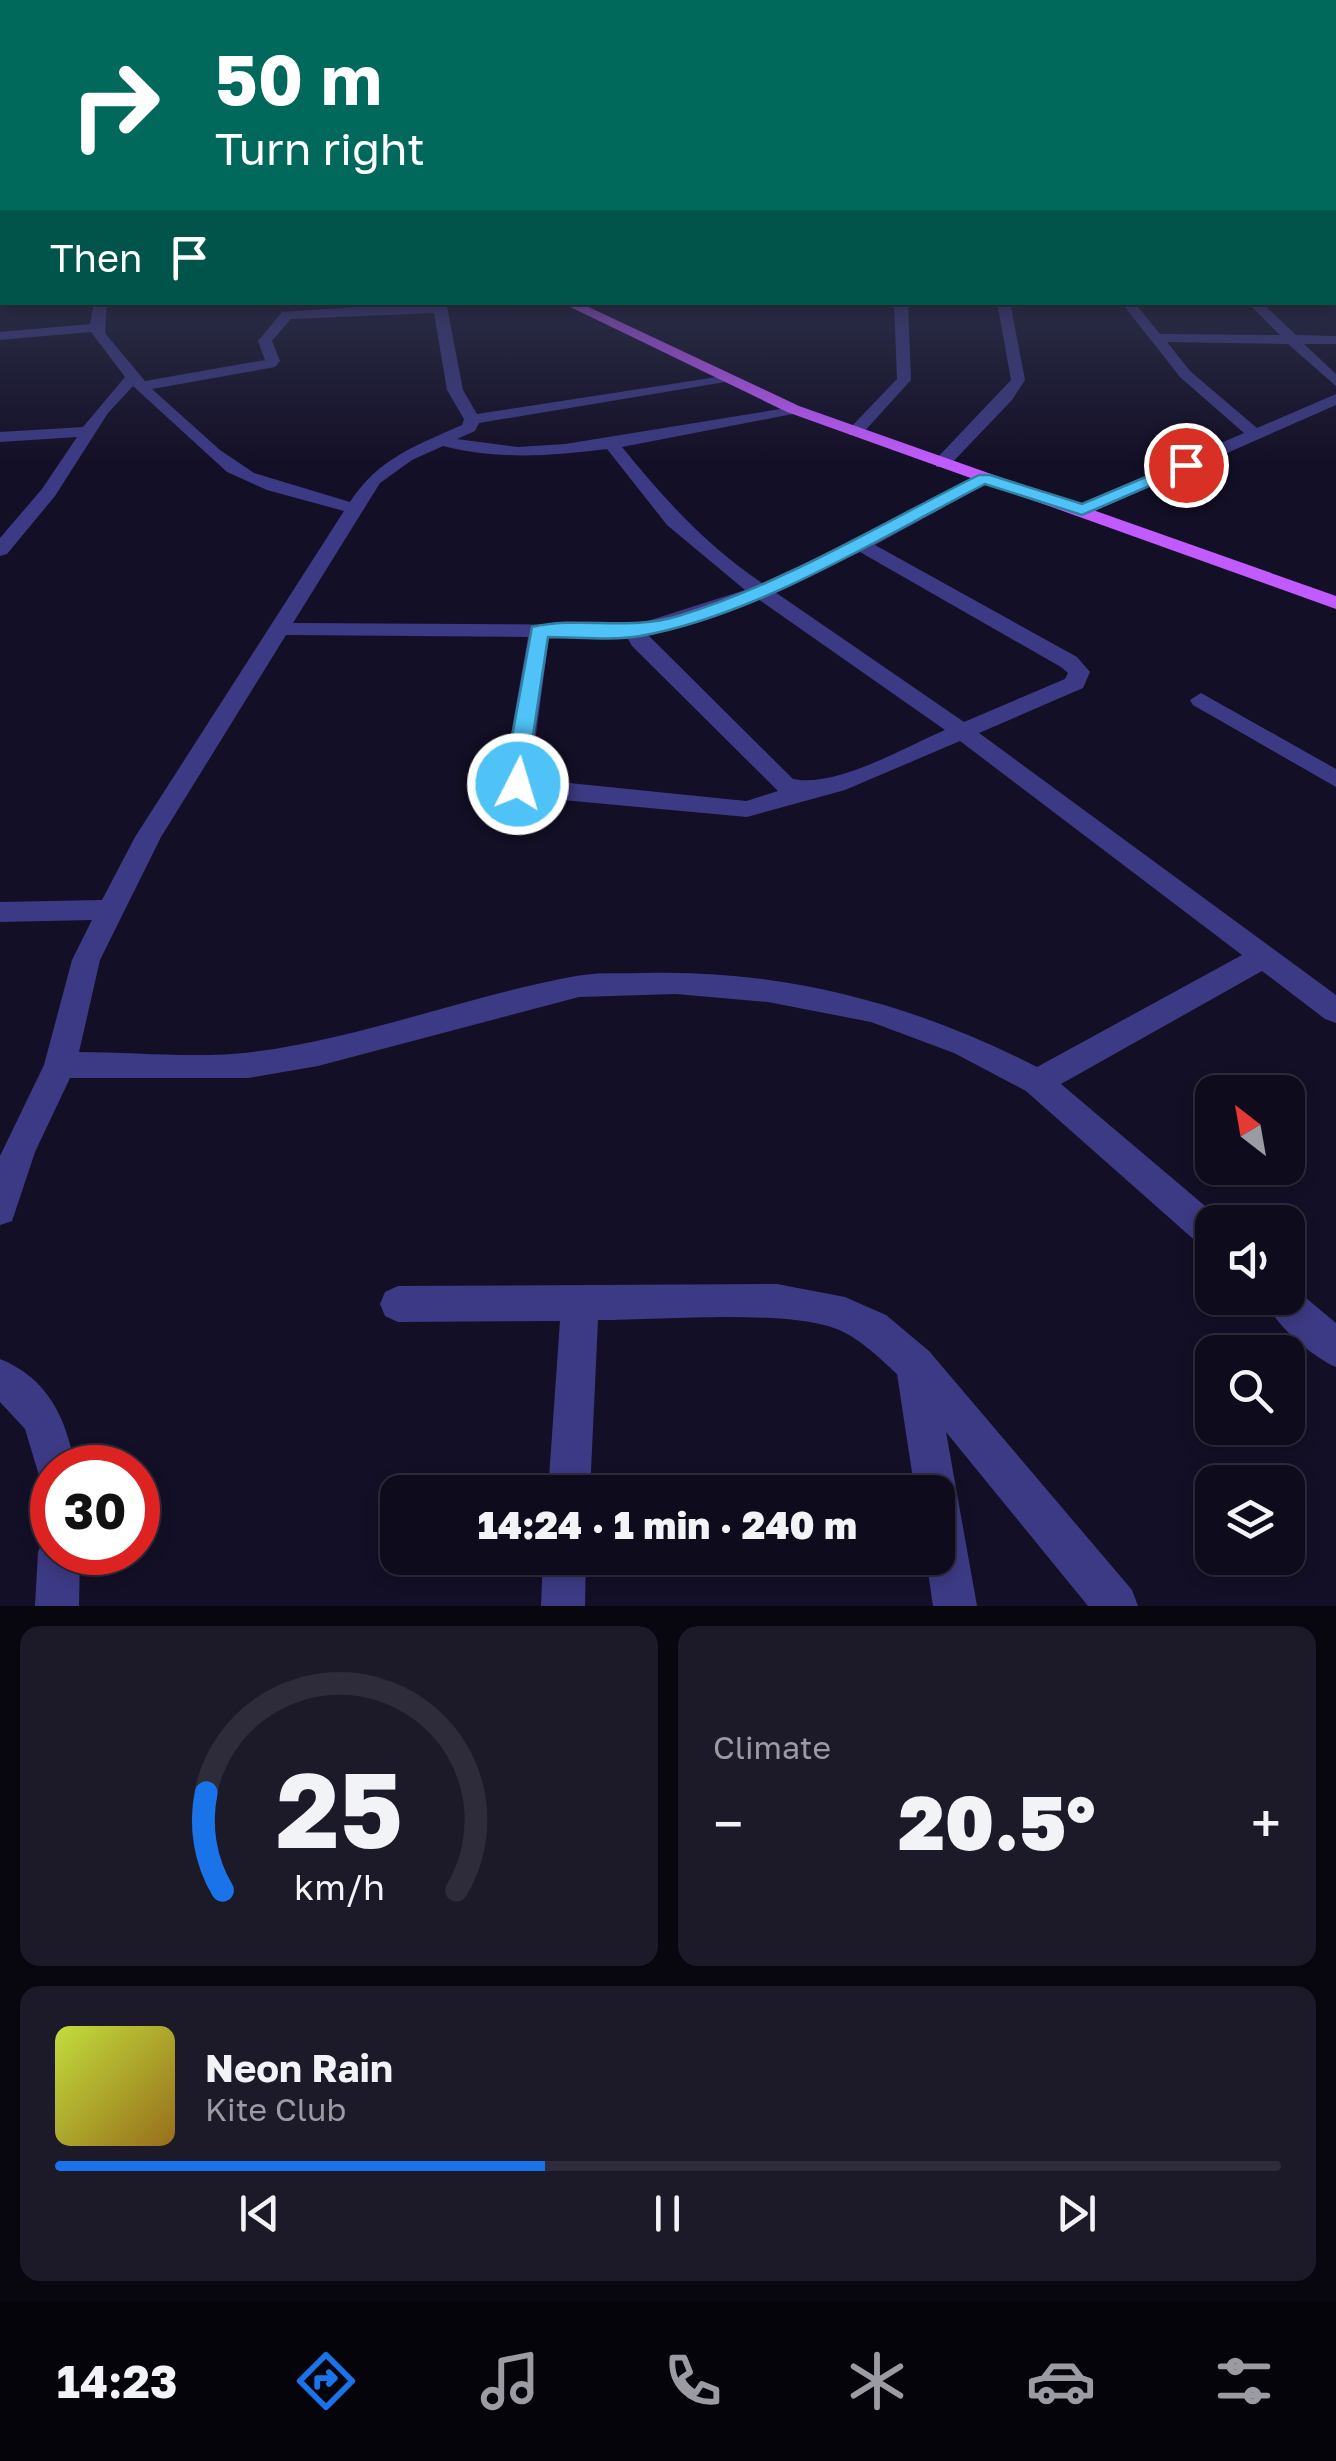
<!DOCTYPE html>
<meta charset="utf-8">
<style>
body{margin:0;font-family:"Golos Text",sans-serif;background:#1c1929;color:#f1f3f6;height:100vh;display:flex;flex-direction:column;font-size:38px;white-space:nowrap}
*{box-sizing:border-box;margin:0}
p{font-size:32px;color:#9b9ba3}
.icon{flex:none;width:55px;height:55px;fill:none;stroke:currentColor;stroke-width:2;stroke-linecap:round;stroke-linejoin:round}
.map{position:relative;height:1606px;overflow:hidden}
.side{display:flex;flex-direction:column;gap:20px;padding:20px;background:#08060f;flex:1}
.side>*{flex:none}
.guide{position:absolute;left:0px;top:0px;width:1338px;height:305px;box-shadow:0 5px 15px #0003,0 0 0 2px #2e2b3b;background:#00695c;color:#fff;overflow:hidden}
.needle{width:65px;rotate:329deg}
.fabs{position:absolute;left:1195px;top:1075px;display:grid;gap:20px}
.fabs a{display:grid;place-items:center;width:110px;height:110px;border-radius:20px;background:#0e0b1c;box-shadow:0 5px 15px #0003,0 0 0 2px #2e2b3b;font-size:50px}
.speed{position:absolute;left:30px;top:1445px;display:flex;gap:20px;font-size:50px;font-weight:700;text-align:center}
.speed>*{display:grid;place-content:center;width:130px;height:130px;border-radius:50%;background:#0e0b1c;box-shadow:0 5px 15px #0003,0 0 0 2px #2e2b3b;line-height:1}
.speed .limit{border:15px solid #d22;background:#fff;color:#111}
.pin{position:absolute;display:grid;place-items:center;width:85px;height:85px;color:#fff;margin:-42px;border:5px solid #fff;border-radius:50%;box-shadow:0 2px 10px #0007}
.me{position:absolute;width:110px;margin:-55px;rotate:5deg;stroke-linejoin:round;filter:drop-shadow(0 0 8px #0008)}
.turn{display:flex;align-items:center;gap:35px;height:210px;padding:0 50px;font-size:45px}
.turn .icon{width:130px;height:130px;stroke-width:2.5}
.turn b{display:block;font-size:70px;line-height:85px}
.then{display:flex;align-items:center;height:95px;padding:0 50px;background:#0003;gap:20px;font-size:38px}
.big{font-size:75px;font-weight:800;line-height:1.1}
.side .card{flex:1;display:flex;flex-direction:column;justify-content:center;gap:15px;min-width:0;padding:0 35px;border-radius:20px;background:#1c1929}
.side .dial{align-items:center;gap:0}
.dial svg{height:260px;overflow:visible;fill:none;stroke:#2e2b3b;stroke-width:7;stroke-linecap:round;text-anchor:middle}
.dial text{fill:#f1f3f6;stroke:none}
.song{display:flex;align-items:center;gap:30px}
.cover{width:120px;height:120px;border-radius:15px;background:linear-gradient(135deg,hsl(70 70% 55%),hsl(40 70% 35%))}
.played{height:10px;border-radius:5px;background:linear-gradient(90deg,#1a73e8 40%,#2e2b3b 40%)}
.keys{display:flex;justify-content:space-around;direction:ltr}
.heat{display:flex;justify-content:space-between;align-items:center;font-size:55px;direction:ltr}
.side .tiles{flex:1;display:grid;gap:20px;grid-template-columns:1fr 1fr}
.card:last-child{grid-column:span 2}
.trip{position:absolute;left:380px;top:1475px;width:575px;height:100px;border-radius:20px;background:#0e0b1c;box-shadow:0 5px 15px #0003,0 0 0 2px #2e2b3b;font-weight:800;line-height:100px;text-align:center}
.tab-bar{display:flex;height:160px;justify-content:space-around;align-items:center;background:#06040b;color:#9b9ba3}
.tab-bar .icon{width:70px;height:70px}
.tab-bar .active{color:#1a73e8}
.tab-bar b{font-size:45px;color:#f1f3f6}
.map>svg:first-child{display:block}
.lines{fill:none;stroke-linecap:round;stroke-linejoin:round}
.minor{fill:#3d3a85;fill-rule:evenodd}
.major{fill:#c25bff;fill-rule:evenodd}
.route{fill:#4fc3f7;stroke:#337fa1;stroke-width:2.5}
</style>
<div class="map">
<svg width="1336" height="1606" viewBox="0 0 1336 1606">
<rect width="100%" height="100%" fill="#130f26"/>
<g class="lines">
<!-- minor -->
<path class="minor" d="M1335,263l1,1v8l-1,-1z
M94,302h13l-2,31 40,48 120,-21 -7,-19 24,-29 151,-10h13l17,88 14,24 253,-39v6l-5,1 -246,41 -4,8 -18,8 61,8 47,-3 234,-38v6l-6,2 -171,33c43,53 84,98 140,136l87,-40 129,-69h12v8l-115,63 202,112 13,15 -7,16 -104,45 357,262v28l-11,-4 -63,-48 -201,113 163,138h-12v28l-12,-5 -174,-154 -72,-38 -83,-31 -103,-20 -92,-8 -97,3 -261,69 -70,12h-178l-35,74 -23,69 -12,4v-69l44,-91 28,-105 20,-40 -92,2v-20l102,-2 33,-63 209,-326 -77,-21 -40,-18 -94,-86 -25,27 -53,83 -48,58 -7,2v-18l42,-49 35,-52 -77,5v-10l83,-5 42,-50 -34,-45 -91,8v-8l90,-8zM434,313l13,77 17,29 -2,6c-47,21 -83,33 -112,77l-96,-29 -34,-23 -68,-61 123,-22 5,-6 -8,-20 19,-22zM443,446c55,14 108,10 164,3l60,76 78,65 -110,35 -342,-2 87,-140 32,-23zM860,552l201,115 7,6 -3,6 -101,43 -189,-130zM758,599l187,131c-40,17 -109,58 -152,49l-146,-145zM286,635l242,2 -24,138 6,14 20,8 217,20 98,-27 115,-49 282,214 -205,112c-122,-63 -255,-98 -393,-94 -22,1 -46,-1 -68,3 -109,20 -213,62 -323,76 -57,7 -118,0 -174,0l21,-92 61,-123zM549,637h78l5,9 146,145 -32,10 -216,-22z
M894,302h14l3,78 -50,55h-12v-6l48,-50z
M997,302h13l15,78 -13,20 -64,67h-12v-8l75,-79z
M1121,302h13l26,32 120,1 -33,-33h14l35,33 40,1v8h-32l32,30v12l-48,-42 -121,-2 23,29 67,57 79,-34v11l-248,109h-12v-8l168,-73 -64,-56z
M1201,693l135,76v18l-143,-82 -3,-5z
M1288,1283l48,40v44c-25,-11 -63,-44 -72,-69h24z
M777,1284l68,13 41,18 43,36 203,239 6,16h-50l-142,-174 31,174h-44l-7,-48h12v-66h-23l-18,-118c-21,-19 -41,-40 -69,-48 -59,-16 -166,-6 -230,-6l-8,172h-42l12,-171 -162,1 -13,-6 -5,-12 5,-12 13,-6z
M0,1359c48,19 67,60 75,109h-23v19l-11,-5 -16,-53 -25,-27z
M52,1533v19h28l-1,54h-44l3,-54 6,-15z
M543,1558h43l-1,48h-44z"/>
<!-- major -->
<path class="major" d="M560,302h18l221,104 537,190v13l-549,-197z"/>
</g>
<!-- sky -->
<linearGradient id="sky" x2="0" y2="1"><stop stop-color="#0a0815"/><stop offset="0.52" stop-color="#333752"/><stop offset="1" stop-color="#333752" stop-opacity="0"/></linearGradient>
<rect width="1336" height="464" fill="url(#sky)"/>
<!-- route -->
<path class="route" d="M1186,460l7,5 -2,3 -109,47 -97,-31c-106,54 -227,131 -345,152 -29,5 -62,1 -92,1l-21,138 3,9 -12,7 -11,-7 -2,-9 27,-148c48,-11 98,4 146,-11 101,-30 206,-94 301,-141h11l92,29z"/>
</svg>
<div class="fabs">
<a><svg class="needle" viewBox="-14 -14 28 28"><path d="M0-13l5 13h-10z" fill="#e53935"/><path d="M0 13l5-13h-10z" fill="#9b9ba3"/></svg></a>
<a><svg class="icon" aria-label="sound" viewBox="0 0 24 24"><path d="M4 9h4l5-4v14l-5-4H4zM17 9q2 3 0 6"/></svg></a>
<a><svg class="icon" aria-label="search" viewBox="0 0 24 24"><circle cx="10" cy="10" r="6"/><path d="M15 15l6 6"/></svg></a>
<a><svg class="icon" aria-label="layers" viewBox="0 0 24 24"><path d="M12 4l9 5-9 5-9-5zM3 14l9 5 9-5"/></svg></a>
</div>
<div class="speed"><div class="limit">30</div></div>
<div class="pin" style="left:1186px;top:465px;background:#d93025"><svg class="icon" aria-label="arrive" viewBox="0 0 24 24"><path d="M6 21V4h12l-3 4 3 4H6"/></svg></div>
<svg class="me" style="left:518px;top:784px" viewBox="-20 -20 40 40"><circle r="17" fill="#4fc3f7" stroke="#fff" stroke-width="3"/><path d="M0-11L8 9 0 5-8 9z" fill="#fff"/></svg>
<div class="trip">14:24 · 1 min · 240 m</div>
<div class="guide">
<div class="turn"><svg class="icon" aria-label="right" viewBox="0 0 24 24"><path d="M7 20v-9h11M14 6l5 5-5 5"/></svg><div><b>50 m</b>Turn right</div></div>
<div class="then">Then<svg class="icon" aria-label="arrive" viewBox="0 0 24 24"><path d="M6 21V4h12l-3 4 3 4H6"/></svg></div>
</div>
</div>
<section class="side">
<div class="tiles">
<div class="card dial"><svg viewBox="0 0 100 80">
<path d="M14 69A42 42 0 1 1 86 69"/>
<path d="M14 69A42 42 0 0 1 9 39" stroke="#1a73e8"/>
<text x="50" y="56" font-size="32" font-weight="700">25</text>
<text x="50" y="72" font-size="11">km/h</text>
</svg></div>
<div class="card"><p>Climate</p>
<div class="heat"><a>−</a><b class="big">20.5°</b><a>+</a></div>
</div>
<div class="card">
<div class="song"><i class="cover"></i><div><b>Neon Rain</b><p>Kite Club</p></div></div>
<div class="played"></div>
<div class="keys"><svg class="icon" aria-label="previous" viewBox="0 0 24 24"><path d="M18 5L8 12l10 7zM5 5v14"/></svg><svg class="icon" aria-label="pause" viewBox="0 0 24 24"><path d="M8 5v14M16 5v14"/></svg><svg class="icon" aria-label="next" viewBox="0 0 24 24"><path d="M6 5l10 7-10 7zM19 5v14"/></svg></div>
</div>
</div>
</section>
<nav class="tab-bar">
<b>14:23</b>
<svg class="icon active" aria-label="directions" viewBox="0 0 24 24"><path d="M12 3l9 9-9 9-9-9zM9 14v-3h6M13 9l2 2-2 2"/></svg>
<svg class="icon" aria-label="music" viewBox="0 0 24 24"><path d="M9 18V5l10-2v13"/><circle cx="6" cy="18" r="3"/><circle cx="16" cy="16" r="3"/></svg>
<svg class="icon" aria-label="phone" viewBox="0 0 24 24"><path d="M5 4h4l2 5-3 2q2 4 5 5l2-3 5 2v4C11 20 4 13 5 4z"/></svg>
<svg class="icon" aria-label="climate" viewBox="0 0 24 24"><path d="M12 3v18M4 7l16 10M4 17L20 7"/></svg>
<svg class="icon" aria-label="car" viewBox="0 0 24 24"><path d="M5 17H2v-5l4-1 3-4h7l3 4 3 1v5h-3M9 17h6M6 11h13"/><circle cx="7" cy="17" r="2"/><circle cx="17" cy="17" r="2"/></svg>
<svg class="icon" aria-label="filters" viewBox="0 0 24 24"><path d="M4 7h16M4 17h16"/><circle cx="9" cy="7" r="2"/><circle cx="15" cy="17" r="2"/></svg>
</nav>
